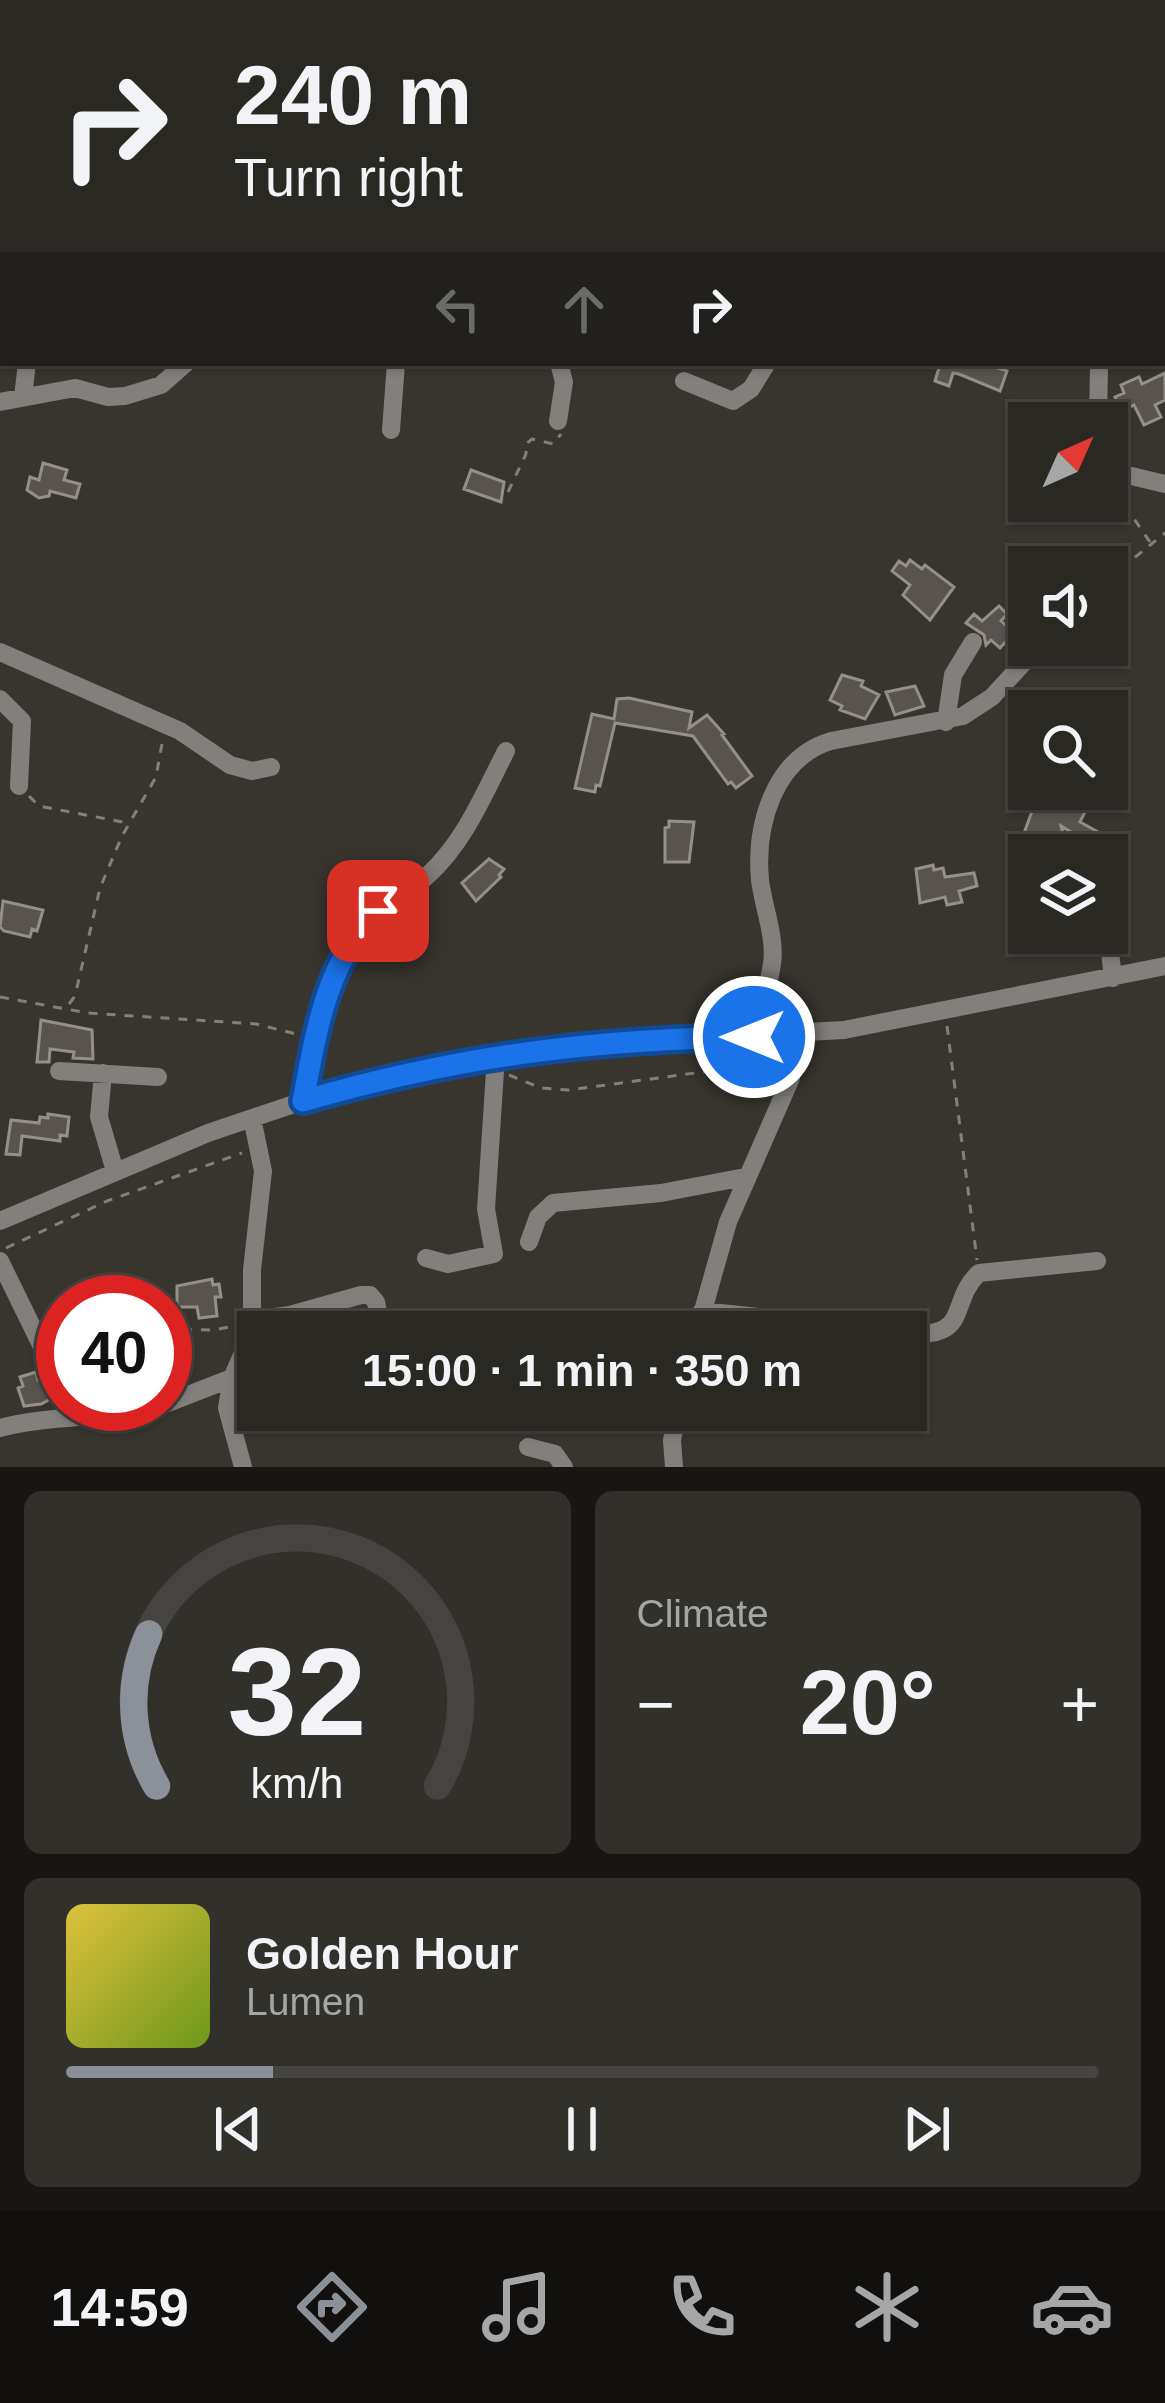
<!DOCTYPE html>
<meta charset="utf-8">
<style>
body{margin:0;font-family:Arial,sans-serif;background:#32302b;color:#f1f3f6;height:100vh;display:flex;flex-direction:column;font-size:45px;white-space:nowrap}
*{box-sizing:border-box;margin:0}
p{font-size:39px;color:#a5a6a6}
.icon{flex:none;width:66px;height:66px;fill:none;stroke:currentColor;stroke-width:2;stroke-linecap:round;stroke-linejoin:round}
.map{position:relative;height:1467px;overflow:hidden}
.panel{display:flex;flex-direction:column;gap:24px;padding:24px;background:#171613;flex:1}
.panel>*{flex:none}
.hud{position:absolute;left:0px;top:0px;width:1167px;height:366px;box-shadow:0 3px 9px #0004,0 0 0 3px #464441;background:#2a2823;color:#f1f3f6;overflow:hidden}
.needle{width:78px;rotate:45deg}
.buttons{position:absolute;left:1008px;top:402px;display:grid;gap:24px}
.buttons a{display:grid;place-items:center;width:120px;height:120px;border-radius:0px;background:#2a2823;box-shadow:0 3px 9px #0004,0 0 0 3px #464441;font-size:60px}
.speed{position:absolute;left:36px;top:1275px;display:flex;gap:24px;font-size:60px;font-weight:700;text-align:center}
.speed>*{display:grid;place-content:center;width:156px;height:156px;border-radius:50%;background:#2a2823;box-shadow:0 3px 9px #0004,0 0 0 3px #464441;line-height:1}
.speed .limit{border:18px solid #d22;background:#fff;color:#111}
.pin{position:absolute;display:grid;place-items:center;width:102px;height:102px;color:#fff;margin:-51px;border-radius:24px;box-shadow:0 6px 18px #0006}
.me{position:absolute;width:132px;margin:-66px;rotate:270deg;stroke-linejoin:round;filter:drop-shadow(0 0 9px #0008)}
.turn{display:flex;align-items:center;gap:42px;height:252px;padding:0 36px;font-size:54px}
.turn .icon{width:156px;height:156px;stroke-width:2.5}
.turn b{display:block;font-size:84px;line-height:102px}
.lanes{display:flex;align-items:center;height:114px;padding:0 36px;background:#0003;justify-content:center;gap:60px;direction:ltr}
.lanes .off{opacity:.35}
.big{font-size:90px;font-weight:700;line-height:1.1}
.panel .tile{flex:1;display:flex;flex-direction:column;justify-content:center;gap:18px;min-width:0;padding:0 42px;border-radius:18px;background:#32302b}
.panel .dial{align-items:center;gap:0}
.dial svg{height:312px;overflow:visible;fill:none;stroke:#464441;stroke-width:7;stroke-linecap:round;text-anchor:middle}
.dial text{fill:#f1f3f6;stroke:none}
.song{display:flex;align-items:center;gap:36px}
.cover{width:144px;height:144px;border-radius:18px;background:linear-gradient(135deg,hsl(50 70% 55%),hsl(80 70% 35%))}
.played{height:12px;border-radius:6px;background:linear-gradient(90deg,#8c9099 20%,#464441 20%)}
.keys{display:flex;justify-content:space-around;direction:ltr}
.heat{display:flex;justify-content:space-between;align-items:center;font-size:66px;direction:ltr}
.panel .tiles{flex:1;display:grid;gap:24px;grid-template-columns:1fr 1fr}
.tile:last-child{grid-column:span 2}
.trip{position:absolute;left:237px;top:1311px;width:690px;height:120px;border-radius:0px;background:#2a2823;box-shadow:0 3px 9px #0004,0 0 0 3px #464441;font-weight:700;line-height:120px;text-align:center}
.menu{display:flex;height:192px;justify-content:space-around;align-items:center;background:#11100e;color:#a5a6a6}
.menu .icon{width:84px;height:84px}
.menu .on{color:#8c9099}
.menu b{font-size:54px;color:#f1f3f6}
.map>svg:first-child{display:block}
.building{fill:#58534e;stroke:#948f89;stroke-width:3}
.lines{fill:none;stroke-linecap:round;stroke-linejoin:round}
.path{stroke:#83807b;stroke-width:3;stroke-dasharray:9 9;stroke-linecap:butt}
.minor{stroke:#827f7d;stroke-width:18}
.route-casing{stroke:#114b97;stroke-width:30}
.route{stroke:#1a73e8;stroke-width:21}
</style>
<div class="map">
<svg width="1165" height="1467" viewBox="0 0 1165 1467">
<rect width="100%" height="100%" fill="#38352f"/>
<!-- building -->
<path class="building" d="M929,363h54l24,8 -7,20 -41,-17 -6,-1 -4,13 -14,-5 4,-13z
M1165,373v27l-10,5 6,12 -17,8 -10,-20 -12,6 -7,-14 9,-4 -3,-8 18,-8 3,7z
M43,463l24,7 -3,10 16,4 -4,14 -26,-7 -1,5 -10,2 -12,-8 3,-13 9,3z
M471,470l33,12 -3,20 -37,-13z
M910,560l12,9 3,-4 29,22 -24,33 -27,-25 7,-10 -18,-14 7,-10 7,5z
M999,606l8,8 -6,7 13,12 -14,15 -9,-8 -5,5 -2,-10 -18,-12 8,-9 8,7z
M842,675l21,6 -2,5 18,9 -14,24 -25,-9 2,-4 -12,-6z
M915,686l9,20 -29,9 -9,-23z
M629,698l63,14 -3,16 18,-13 17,19 -2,1 30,41 -16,12 -5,-6 -3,2 -35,-48 -78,-13 -15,63 -4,-1 -1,7 -20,-4 17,-74 22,5 3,-20z
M1069,797l19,9 -8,16 20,11 -7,12 -32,-19 3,12 -11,12 -29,-17 10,-27 7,4 25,-8z
M669,821l25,1 -5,40h-24v-34l4,-1z
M489,859l15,10 -5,6 2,2 -25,24 -14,-18z
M933,865l1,5 9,-2 2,9 29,-4 3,13 -18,5 3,11 -15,3 -2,-8 -25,6 -4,-34z
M3,901l40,9 -6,21 -5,-2 -2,8 -26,-6 -4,-4z
M41,1020l51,10 1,29 -20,-1 1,-6 -24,-3 -1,13h-12z
M48,1114l21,3 -2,19 -7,-1v6l-38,-5 -2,19 -14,-1 5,-34 28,3 1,-6 8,1z
M212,1279l1,6 6,-1 2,13h-6l2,19 -18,2 -2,-11h-20v-21z
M36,1372l2,8 17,-6 7,19 -21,11 -17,2 -6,-18 5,-2 -3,-9z"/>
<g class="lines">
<!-- path -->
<path class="path" d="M1164,188h1
M1121,487l5,20 26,38
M508,492l18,-38v-10l6,-5 21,5 8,-10
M1107,580l58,-47
M29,796l10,10 89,17
M0,997l88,16 168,11 44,11
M69,1004l6,-8 25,-108 22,-52 34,-59 7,-39
M947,1026l30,234
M509,1075l32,13 28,2 208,-28
M6,1248l101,-47 135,-48
M165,1329l48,1 22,-4
M50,1330l13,-1"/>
<!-- minor -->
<path class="minor" d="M303,0l5,3
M1011,0l3,3
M107,3l2,-3
M357,3l2,-3
M633,3l2,-3
M704,3l2,-3
M963,3l1,-3
M1164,274h1
M684,381l49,20 18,-12 16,-26
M23,397l4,-34
M0,402l75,-14 33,9 17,-1 36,-11 25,-22
M558,421l6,-39 -5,-19
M1098,423l1,-60
M391,430l5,-67
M1107,461l20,14 38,9
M0,652l180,79 50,34 22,6 19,-4
M0,699l22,22 -3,65
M946,722l7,-47 20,-33
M1068,851l6,4
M1107,926l6,52
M754,1037c6,-24 14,-49 18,-73 4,-27 -9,-58 -12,-84 -5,-55 14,-122 71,-139l132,-25 29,-19 48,-52
M59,1071l99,6
M103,1073l-4,44 16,54
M303,1101c9,-50 17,-106 42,-151 20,-35 54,-49 82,-74 37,-33 57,-82 79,-125
M0,1221l208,-88 95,-32 120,-32 133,-23 288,-16 321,-64
M529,1242l9,-25 15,-14 108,-10 84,-16
M426,1258l22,6 46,-10 -8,-45 10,-153
M0,1261l45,92
M702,1311l199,21
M252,1320l38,-5 71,-20h9l6,7 6,30
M697,1332l31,-110 63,-144v-42
M906,1333c66,7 42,-32 73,-60l118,-12
M165,1404l67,-26
M0,1428c58,-15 106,-7 165,-24
M528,1447l27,7 9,13
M243,1467l-16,-59 5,-30 13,-30 7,-32v-46l11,-99 -11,-53
M674,1467l-2,-27 6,-30"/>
</g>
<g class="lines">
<!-- route casing -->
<g class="route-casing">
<path id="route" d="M378,911c-52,50 -62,122 -75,190 156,-45 289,-62 451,-64"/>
</g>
<!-- route -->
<use href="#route" class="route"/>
</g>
</svg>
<div class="buttons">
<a><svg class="needle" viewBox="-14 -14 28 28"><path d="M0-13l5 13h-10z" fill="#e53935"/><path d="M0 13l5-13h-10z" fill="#a5a6a6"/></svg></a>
<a><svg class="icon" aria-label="sound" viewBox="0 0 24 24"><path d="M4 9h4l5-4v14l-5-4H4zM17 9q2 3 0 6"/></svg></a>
<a><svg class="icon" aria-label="search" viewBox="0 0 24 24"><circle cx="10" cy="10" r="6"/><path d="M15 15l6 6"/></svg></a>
<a><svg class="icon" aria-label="layers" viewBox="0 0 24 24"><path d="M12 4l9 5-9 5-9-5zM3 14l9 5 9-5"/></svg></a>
</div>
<div class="speed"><div class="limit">40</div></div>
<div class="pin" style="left:378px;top:911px;background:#d93025"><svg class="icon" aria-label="arrive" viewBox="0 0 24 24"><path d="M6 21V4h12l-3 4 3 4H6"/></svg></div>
<svg class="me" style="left:754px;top:1037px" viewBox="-20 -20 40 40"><circle r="17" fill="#1a73e8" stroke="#fff" stroke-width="3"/><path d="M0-11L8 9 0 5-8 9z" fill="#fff"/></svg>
<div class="trip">15:00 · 1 min · 350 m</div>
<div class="hud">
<div class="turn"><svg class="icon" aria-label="right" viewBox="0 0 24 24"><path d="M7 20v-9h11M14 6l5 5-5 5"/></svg><div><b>240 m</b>Turn right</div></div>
<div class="lanes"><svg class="icon off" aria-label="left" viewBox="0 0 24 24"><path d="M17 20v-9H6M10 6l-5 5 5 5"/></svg><svg class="icon off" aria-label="ahead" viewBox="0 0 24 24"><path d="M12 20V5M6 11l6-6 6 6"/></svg><svg class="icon" aria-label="right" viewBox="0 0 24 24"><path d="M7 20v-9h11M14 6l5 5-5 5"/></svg></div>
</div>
</div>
<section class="panel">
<div class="tiles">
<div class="tile dial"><svg viewBox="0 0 100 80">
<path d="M14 69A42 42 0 1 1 86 69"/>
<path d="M14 69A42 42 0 0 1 12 30" stroke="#8c9099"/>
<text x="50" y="56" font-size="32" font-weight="700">32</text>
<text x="50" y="72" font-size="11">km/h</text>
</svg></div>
<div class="tile"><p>Climate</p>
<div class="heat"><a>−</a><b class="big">20°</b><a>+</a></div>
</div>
<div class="tile">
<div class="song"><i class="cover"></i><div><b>Golden Hour</b><p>Lumen</p></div></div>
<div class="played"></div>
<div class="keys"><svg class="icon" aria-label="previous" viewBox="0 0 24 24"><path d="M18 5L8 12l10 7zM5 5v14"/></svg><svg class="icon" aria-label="pause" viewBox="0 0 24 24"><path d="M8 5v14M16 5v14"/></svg><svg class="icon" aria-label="next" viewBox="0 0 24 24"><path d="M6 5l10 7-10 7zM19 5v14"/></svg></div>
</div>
</div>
</section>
<nav class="menu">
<b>14:59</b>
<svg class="icon on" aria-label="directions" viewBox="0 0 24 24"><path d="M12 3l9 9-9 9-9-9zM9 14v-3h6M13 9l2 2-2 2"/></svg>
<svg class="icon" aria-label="music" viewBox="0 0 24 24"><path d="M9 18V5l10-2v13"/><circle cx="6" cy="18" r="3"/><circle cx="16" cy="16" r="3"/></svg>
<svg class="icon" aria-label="phone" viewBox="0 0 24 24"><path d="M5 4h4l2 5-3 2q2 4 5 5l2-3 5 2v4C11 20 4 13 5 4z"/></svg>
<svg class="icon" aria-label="climate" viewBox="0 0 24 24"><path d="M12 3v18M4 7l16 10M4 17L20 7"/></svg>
<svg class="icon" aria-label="car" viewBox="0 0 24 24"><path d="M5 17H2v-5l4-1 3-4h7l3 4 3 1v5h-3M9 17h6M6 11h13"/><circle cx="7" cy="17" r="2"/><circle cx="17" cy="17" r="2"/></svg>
</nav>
